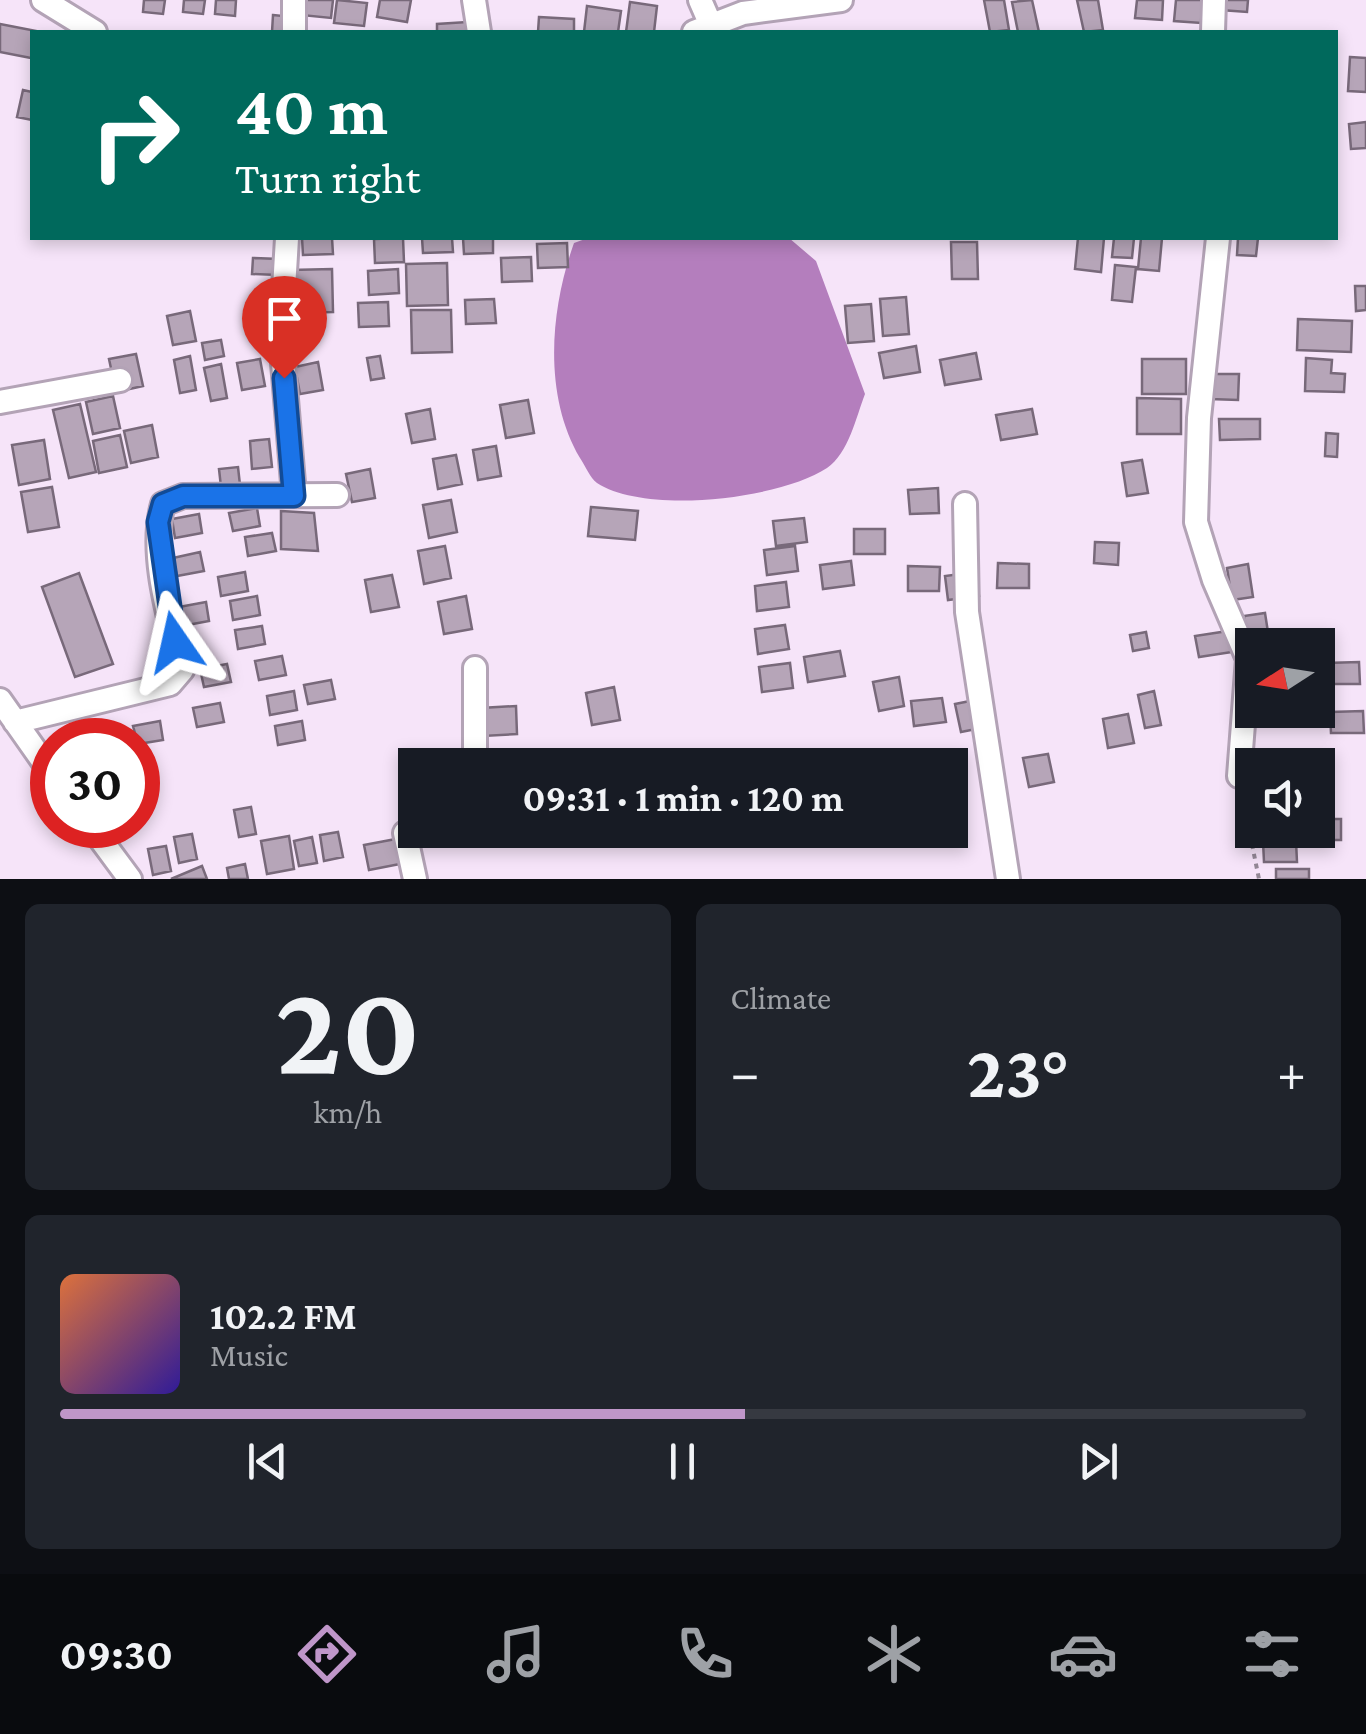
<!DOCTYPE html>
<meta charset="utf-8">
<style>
body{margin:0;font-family:"Crimson Pro",serif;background:#20242c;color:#f1f3f6;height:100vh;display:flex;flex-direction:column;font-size:38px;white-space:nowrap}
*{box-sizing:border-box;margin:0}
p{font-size:32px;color:#9ea1a6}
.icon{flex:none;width:55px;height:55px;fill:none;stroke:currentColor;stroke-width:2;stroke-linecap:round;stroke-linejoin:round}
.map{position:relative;height:879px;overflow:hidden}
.drawer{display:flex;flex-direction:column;gap:25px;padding:25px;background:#0d0f14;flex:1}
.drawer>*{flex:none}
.banner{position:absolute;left:30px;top:30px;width:1308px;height:210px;border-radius:0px;box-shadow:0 5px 15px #0003;background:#00695c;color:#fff;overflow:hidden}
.needle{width:65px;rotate:258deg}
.fabs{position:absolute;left:1235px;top:628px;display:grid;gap:20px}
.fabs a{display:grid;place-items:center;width:100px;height:100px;border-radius:0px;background:#171b24;box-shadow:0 5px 15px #0003;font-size:50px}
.speed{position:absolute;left:30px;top:718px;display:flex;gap:20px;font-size:50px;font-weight:700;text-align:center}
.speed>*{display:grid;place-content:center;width:130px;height:130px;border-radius:50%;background:#171b24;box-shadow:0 5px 15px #0003;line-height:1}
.speed .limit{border:15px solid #d22;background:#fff;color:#111}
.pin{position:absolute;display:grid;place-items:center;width:85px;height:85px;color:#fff;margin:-102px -42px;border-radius:50% 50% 50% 0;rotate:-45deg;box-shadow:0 0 10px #0007}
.pin .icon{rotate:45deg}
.me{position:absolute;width:110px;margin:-55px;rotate:349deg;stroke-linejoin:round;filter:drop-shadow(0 0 8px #0008)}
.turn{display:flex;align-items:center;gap:35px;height:210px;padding:0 40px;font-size:45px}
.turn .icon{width:130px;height:130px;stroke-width:2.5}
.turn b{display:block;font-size:70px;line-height:85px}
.big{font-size:75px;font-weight:700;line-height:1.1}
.drawer .tile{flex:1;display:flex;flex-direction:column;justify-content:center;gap:15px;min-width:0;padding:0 35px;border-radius:15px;background:#20242c}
.drawer .dial{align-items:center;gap:0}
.dial b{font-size:130px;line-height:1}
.song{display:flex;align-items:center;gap:30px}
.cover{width:120px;height:120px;border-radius:15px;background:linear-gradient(135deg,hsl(20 70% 55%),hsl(250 70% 35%))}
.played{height:10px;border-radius:5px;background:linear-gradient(90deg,#bf96c9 55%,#363941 55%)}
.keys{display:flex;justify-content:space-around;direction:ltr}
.heat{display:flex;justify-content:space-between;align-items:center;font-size:55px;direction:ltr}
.drawer .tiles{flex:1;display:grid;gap:25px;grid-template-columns:1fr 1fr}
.tile:last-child{grid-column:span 2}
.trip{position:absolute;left:398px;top:748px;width:570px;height:100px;border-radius:0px;background:#171b24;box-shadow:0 5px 15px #0003;font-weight:700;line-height:100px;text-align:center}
.dock{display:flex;height:160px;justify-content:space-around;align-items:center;background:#090b0e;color:#9ea1a6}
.dock .icon{width:70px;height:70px}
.dock .on{color:#bf96c9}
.dock b{font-size:45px;color:#f1f3f6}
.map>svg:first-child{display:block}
.water{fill:#b47ebd}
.building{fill:#b6a5b8;stroke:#78697a;stroke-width:2.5}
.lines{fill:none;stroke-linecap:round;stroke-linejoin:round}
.minor-casing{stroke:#b3a3b6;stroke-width:28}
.path{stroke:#948896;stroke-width:4;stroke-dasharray:5 5;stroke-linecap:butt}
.minor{stroke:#fff;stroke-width:22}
.route-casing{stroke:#114b97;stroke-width:25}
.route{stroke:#1a73e8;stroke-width:18}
</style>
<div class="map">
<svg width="1366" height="879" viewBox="0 0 1366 879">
<rect width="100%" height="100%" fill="#f6e4f9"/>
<!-- water -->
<path class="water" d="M588,238h201l27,23 49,133c-9,23 -16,59 -38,74 -47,31 -181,47 -230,15 -7,-5 -12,-18 -17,-25 -37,-63 -30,-148 -6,-215z"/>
<!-- building -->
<path class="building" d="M144,0h21l-2,14 -20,-2z
M184,0h21l-2,14 -20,-2z
M216,0h20l-1,16 -20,-2z
M303,0h30l-2,18 -30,-3z
M337,0l30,3 -3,23 -30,-3z
M380,0h31l-4,22 -30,-5z
M984,0h20l5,30 -19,2z
M1032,0l7,32h-21l-6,-30z
M1077,0h21l5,30 -19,2z
M1137,0h26l-1,20 -27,-2z
M1176,0h26l-1,23 -27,-2z
M1221,0h27l-1,12 -26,-2z
M630,2l27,4 -3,26h-28z
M587,6l34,5 -3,21h-34z
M273,15l20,2 -1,15h-20z
M539,17l35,2v13h-36z
M467,22l1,10h-31v-8z
M0,24l36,7 -5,27 -31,-6z
M1350,57l16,1v34l-18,-1z
M23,90l9,2v28l-15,-3z
M1366,122v26l-15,1 -2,-25z
M302,238h30l1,16 -30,1z
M403,238l1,24 -29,1 -1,-24z
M422,238h30l1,14 -30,1z
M463,238h30v15l-29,1z
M1078,238h26l-3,34 -26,-3z
M1114,238h20l-2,20 -20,-1z
M1141,238h21l-3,33 -21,-2z
M1238,238h20l-2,18 -19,-1z
M951,242h26l1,37h-26z
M567,243l1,24 -30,1 -1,-24z
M531,257l1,24 -30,1 -1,-24z
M253,258l26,1 -1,16 -26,-1z
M447,263l1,42 -41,1 -1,-42z
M1115,265l21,2 -4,35 -20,-2z
M332,269l1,43 -41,1 -1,-43z
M398,269l1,24 -30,2 -1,-24z
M1355,286h11v24l-10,1z
M906,297l3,37 -26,2 -3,-37z
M494,299l2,24 -30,1 -1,-24z
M388,302l1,24 -30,1 -1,-24z
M871,304l3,37 -26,2 -3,-37z
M411,310h40l1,42 -40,1z
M190,311l6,30 -23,4 -6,-29z
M1298,319l54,2 -1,31 -54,-2z
M221,340l3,16 -19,4 -3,-17z
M916,346l4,26 -36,6 -5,-25z
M976,353l5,26 -36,6 -5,-25z
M136,354l7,32 -27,6 -7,-33z
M190,356l6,34 -16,3 -6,-33z
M380,356l4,22 -13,2 -4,-22z
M1306,358l26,2 -1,13 14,1 -1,18 -39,-1z
M260,359l5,27 -23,4 -5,-27z
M1142,359h44v35h-44z
M318,362l5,28 -23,4 -5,-27z
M221,364l6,34 -16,3 -7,-33z
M1211,374h28l-1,26 -28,-1z
M113,396l7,32 -27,6 -7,-32z
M1137,398l44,1v35h-44z
M528,400l6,33 -28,5 -6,-33z
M80,404l16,68 -27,6 -16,-68z
M430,409l5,30 -23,4 -6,-29z
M1032,409l5,25 -36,6 -5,-25z
M1219,419h41v20l-40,1z
M152,425l6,32 -27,6 -7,-32z
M1326,433l12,1 -1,23 -12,-1z
M120,435l7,32 -28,6 -6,-32z
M269,439l3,28 -20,2 -2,-28z
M44,440l6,39 -31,6 -7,-40z
M496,446l5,30 -23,4 -5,-30z
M456,455l6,29 -24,5 -5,-30z
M1142,460l6,33 -21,3 -5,-33z
M238,467l3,27 -19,2 -3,-27z
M370,469l5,29 -23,4 -6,-28z
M52,487l7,40 -31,5 -7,-40z
M938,488l1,25 -29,1 -2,-24z
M451,500l6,32 -28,6 -6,-33z
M591,507l47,4 -3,29 -47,-4z
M257,508l3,18 -27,5 -4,-18z
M281,511l33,2 4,38 -37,-2z
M199,514l3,19 -27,5 -3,-19z
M804,518l3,24 -31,4 -3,-25z
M854,529h31v25h-31z
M272,533l4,18 -28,5 -3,-19z
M1095,542l24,1 -1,22 -24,-2z
M445,546l6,32 -27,6 -6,-33z
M795,546l3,25 -31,4 -3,-25z
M200,552l4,19 -27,5 -4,-18z
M851,561l3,24 -31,4 -3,-24z
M998,563l31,1v24h-32z
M1248,564l5,33 -21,3 -5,-32z
M908,566l32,1 -1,24h-31z
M245,572l3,19 -27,5 -3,-19z
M976,572l3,24 -31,4 -3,-24z
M79,573l34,91 -38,13 -33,-90z
M392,575l7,32 -28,5 -6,-32z
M786,582l3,25 -32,4 -2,-25z
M257,596l3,19 -27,5 -3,-19z
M466,596l6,33 -28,5 -6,-32z
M206,602l3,19 -27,5 -3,-19z
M1265,613l5,32 -20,4 -6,-33z
M785,625l4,24 -31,5 -3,-25z
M262,626l3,18 -27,5 -3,-19z
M1228,631l4,21 -33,5 -4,-21z
M1146,632l3,16 -16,3 -3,-16z
M840,651l5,25 -37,6 -4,-25z
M282,656l4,19 -27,5 -4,-19z
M1359,662l1,22h-33l-1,-21z
M790,663l3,25 -31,4 -3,-25z
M227,664l4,18 -27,5 -4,-18z
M899,677l5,29 -25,5 -6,-29z
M331,680l4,19 -27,5 -4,-19z
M614,687l6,33 -28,5 -6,-32z
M294,691l3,19 -27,5 -3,-19z
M1154,691l7,34 -16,3 -7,-33z
M942,698l4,24 -32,4 -3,-25z
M980,699l6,28 -25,5 -6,-28z
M220,703l4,19 -27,5 -4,-19z
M516,706l1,28 -34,2 -2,-28z
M1363,711l1,22h-33l-1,-21z
M1128,714l6,29 -26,5 -5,-29z
M160,721l3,19 -25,4 -5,-18z
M302,721l3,19 -27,5 -3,-19z
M1048,754l6,28 -25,5 -6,-29z
M415,787v34h-3l-6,-32z
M251,807l5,27 -17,3 -5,-27z
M1318,819h23v21h-32l-1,-10h10z
M338,832l5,25 -19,4 -4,-26z
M192,834l5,25 -18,4 -5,-26z
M289,836l5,33 -27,5 -6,-33z
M312,837l5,26 -18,3 -5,-25z
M401,838l4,25 -36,7 -5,-25z
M1263,841h33l1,21h-33z
M166,846l5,25 -18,4 -5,-26z
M245,864l3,15h-19l-2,-11z
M202,866l5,13h-36z
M1276,869h33v10h-33z"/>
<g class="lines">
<!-- minor casing -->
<g class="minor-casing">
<path id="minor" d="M43,0l52,32
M474,0l5,32
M700,0l10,23
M294,32v-32
M694,32l49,-19 98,-13
M1213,32l1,-32
M287,238l-6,101 13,156
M1218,238l-19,180 -3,104 18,58 34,79 -9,117
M0,402l120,-22
M965,504l2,108 41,267
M475,668v97
M0,700l52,74
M15,722l155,-38 12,-14c-12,-50 -33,-116 -19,-166l20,-8 154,-1
M90,825l40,54
M415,879l-10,-46 16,-3"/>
</g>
<!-- path -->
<path class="path" d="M1242,795l17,84"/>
<!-- minor -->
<use href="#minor" class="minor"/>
</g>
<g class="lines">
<!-- route casing -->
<g class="route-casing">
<path id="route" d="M175,642l-17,-120 5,-18 20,-8h111l-10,-118"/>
</g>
<!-- route -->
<use href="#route" class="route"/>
</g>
</svg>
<div class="fabs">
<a><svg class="needle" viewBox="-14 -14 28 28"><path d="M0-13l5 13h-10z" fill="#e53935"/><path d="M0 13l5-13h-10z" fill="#9ea1a6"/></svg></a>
<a><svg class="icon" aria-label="sound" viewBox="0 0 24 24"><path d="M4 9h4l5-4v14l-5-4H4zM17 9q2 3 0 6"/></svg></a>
</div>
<div class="speed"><div class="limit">30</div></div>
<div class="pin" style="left:284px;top:378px;background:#d93025"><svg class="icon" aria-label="arrive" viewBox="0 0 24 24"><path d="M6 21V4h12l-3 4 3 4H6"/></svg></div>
<svg class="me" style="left:175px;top:642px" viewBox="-20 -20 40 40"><path d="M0-17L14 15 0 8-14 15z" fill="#1a73e8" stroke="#fff" stroke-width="4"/></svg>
<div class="trip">09:31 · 1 min · 120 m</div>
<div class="banner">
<div class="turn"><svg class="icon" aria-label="right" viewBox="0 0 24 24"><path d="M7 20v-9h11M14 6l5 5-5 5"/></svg><div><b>40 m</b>Turn right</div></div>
</div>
</div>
<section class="drawer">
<div class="tiles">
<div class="tile dial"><b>20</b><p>km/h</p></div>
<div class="tile"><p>Climate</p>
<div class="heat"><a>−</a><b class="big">23°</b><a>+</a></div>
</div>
<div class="tile">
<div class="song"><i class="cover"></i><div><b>102.2 FM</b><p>Music</p></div></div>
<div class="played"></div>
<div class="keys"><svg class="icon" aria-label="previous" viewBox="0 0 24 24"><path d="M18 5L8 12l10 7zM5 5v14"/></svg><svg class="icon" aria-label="pause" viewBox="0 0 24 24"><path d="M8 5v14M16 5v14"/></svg><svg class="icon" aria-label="next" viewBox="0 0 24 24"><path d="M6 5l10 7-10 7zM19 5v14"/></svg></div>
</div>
</div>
</section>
<nav class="dock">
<b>09:30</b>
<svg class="icon on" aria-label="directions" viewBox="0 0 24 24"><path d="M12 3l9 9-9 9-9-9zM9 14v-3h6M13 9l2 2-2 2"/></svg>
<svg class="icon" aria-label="music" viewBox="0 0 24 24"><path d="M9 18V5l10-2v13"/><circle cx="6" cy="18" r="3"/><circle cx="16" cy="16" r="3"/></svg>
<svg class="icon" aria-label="phone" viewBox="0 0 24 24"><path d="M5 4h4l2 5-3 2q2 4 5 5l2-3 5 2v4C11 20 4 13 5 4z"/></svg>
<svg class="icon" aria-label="climate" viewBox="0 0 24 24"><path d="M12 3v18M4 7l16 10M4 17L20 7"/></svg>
<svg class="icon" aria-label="car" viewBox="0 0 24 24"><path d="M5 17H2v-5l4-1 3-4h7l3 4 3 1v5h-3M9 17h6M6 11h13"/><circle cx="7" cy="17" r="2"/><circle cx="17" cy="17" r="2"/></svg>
<svg class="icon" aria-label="filters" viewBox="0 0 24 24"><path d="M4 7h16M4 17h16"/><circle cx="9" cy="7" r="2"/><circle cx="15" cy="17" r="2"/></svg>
</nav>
